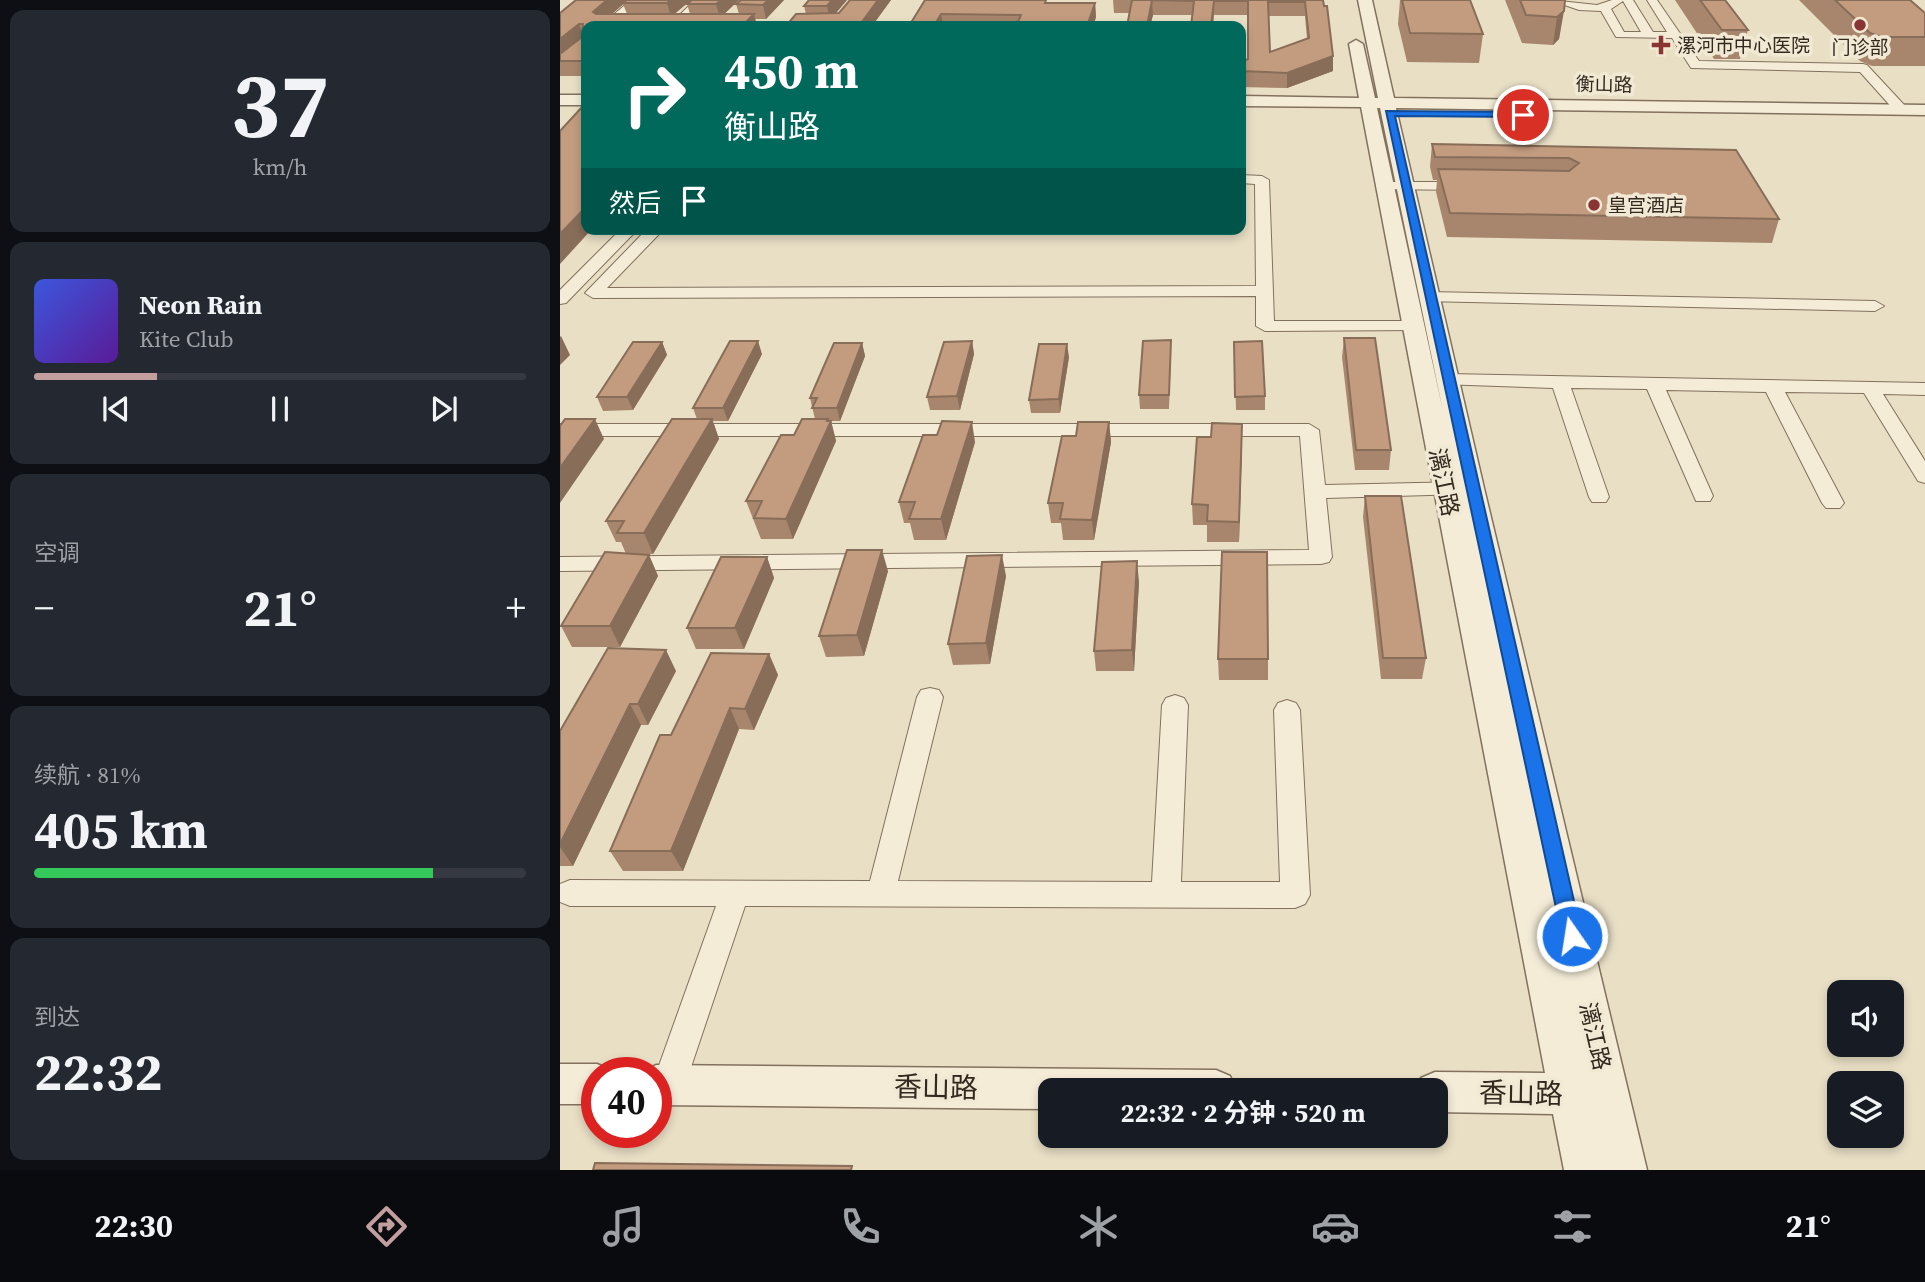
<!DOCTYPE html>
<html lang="zh">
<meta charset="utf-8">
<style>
body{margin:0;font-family:"Source Serif 4","Noto Sans SC",serif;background:#242831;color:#f1f3f6;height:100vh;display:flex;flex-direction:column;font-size:26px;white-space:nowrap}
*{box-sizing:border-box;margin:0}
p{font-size:23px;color:#9ea1a6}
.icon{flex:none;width:38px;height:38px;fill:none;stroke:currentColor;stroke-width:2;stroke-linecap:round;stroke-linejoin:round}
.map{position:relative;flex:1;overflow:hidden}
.details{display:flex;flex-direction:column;gap:10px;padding:10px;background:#0d0f14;width:560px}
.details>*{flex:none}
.banner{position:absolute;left:21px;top:21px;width:665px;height:214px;border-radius:14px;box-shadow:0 4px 10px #0003;background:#00695c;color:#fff;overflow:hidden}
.controls{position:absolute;left:1267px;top:980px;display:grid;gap:14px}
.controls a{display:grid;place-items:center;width:77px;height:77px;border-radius:14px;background:#171b24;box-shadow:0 4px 10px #0003;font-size:35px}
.speed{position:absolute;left:21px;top:1057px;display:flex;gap:14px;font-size:35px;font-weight:700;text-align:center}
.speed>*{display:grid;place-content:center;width:91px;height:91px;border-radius:50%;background:#171b24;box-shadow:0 4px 10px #0003;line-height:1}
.speed .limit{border:10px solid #d22;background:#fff;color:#111}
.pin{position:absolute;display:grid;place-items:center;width:60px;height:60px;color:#fff;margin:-30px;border:4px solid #fff;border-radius:50%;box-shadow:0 2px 7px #0007}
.me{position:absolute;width:77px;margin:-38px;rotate:347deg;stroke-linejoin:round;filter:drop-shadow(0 0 5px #0008)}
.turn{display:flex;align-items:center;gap:24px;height:147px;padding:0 28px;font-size:32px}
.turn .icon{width:91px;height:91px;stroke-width:2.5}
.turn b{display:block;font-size:49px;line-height:60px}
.then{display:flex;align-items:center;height:66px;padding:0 28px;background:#0003;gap:14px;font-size:26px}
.big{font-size:52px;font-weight:700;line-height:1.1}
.details .card{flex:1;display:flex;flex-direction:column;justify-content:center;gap:10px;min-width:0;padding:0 24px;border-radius:14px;background:#242831}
.details .dial{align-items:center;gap:0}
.dial b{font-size:91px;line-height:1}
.song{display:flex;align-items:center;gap:21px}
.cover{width:84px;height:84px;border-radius:10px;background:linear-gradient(135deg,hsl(230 70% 55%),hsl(270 70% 35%))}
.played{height:7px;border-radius:4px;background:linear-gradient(90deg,#c39e9f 25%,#363941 25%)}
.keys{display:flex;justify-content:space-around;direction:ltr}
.heat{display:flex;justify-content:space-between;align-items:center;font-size:38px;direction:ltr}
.charge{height:10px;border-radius:5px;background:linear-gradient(90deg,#34c759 81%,#363941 0)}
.trip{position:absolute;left:478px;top:1078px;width:410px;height:70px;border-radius:14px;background:#171b24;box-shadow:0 4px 10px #0003;font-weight:700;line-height:70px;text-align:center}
.menu{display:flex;height:112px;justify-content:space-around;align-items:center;background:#090b0e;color:#9ea1a6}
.menu .icon{width:49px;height:49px}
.menu .active{color:#c39e9f}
.menu b{font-size:32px;color:#f1f3f6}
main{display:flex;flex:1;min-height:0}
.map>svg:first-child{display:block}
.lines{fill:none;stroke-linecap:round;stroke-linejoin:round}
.minor-casing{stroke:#82715d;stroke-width:2}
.tertiary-casing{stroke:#82715d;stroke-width:3}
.minor{fill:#f4ecd7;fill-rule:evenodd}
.tertiary{fill:#f4ecd7;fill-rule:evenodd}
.wall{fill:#a8866d;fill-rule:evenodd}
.shaded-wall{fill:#886d59}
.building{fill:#c39c7f;stroke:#886d59;stroke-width:2;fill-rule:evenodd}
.route{fill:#1a73e8;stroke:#114b97;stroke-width:2}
.poi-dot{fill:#8a3534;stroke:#f1e9d4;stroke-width:2.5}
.labels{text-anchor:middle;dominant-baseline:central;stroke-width:7;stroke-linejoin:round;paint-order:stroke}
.far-poi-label{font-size:19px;fill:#33291f;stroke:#f1e9d4;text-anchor:start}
.far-street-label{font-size:19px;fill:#33291f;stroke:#f1e9d4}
.street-label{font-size:23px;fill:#33291f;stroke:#f1e9d4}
.near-street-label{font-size:28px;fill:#33291f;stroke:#f1e9d4}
</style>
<main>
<section class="details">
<div class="card dial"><b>37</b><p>km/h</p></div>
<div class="card">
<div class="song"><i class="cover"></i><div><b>Neon Rain</b><p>Kite Club</p></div></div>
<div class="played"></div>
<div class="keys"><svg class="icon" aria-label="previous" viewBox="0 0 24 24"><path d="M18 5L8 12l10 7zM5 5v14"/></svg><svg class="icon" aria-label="pause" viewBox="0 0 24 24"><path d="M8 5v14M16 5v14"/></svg><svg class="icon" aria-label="next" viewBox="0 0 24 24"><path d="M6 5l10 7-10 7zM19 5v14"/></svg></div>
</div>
<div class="card"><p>空调</p>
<div class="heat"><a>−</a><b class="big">21°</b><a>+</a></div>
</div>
<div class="card"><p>续航 · 81%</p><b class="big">405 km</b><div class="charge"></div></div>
<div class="card"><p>到达</p><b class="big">22:32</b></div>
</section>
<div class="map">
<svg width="1365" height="1170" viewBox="0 0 1365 1170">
<rect width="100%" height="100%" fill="#e9dfc5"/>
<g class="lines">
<!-- minor casing -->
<g class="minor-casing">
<path id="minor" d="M71,0h12l-29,25h-8v-4z
M135,0h11l-27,26h-11z
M990,0l47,5 15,-5h21l20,32h14l-20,-32h10l42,61 164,3 4,1 41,44 -7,4 -5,-1 -36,-40 -169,-4 -19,-30 -56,-1 -15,-26 -22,-1zM1063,1l18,31h-17l-13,-23z
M167,22l105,1 6,3h-116z
M681,175l21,1 7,4 5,141h138l9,5 -3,4 -153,1 -9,-5v-30l-663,2 -8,-5 62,-64h17l-57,59 649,-2 -1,-102 -14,-1z
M823,182h84l7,4 -7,4 -89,-1 -2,-3z
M61,229h17l-72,74 -6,1v-14z
M869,292l446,9 9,5 -9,5 -452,-10 -2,-4 2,-4z
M887,374l478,9v12l-42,-1 42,67v22l-7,-2 -54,-88 -79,-1 59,111 -4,5h-14l-4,-5 -56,-111 -100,-2 47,106 -3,5h-14l-49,-112 -76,-1 38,109 -3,5h-14l-3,-5 -36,-109 -113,-4 -2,-4 2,-4z
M0,424h749l10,6 6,55 139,-3 7,1 3,5 -3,5 -7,1 -138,4 6,59 -3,5 -8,2 -761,7v-14l749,-7 -9,-114h-740z
M370,688l9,2 4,7 -45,184 254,1 10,-177 4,-7 9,-3 9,3 4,7 -7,177h99l-6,-172 4,-7 9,-3 9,3 4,7 10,185 -5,9 -10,4 -550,-2 -64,191 -12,4 -12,-4 -1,-23 60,-168h-146l-10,-4v-18l10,-4 300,1 47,-184 4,-7z"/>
</g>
<!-- tertiary casing -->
<g class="tertiary-casing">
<path id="tertiary" d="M798,0h14l22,98 531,7v10l-529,-7 88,380 163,682h-83l-11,-56 -118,-2v-22h-20l6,-12 14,-6 110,1 -184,-966 -120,-1v-10l118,2 -10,-54 7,-4 7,4 12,54h3zM817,108h3l63,303z
M0,95h26v10h-26z
M0,1064h37l14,6 2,3h-16v31h-37z
M96,1065l560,5 14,6 6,14h-186v19l-394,-4v-32h-15z"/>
</g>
<!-- minor -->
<use href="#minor" class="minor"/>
<!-- tertiary -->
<use href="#tertiary" class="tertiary"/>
</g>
<!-- wall -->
<path class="wall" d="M16,0h115l-17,14h16l-3,-10 5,-4h47l-15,14h15l-3,-10 5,-4h43l-18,19h-11l2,7h-171v50h-26v-63zM63,4l4,10h-15l9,-8z
M249,0h38l-12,14 4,-1 11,-13h41l-19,26 -66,-12 -2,-8z
M365,0l170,3 1,14 -3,9h-184z
M553,0h210l10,71 -46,17 -46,-1v-25l7,-3v-44h-34l-1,11h-22l1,-11h-39l-3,11h-23l2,-13h-15zM709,16h36l2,23 -37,13z
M840,0h70l13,34 -4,29 -72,-1 -9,-38z
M945,0h60l-6,39 -6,6 -31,-2z
M1115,0h50l23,30 -8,29h-26z
M1239,0h111l15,13v53h-53l-12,-5z
M872,144l304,6 43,69 -7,24 -325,-6 -11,-45 1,-12h-4l-3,-13z
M784,338l47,112 -2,20h-34l-13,-113z
M412,341l2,13 -14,56h-30l-3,-13z
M102,342l5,13 -34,55 -30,1 -6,-14z
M674,342l31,54v14h-29z
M302,343l3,13 -25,65h-9l5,20 -43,98h-32l-15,-38 48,-66 21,-16 -5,-21z
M611,353l-2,56h-29l-1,-14z
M202,354l-34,67h-15l6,18 -66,115h-27l-5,-12h-5l-10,-21 91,-102 -4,-11z
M509,357l-9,56h-29l-2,-13z
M549,422l2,20 -17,98h-31l-2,-17h-10l-3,-20z
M415,442l-29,98h-32l-4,-17h-6l-5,-21z
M682,444l-3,98h-32v-17h-14l-1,-21z
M805,496l61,162 -4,21h-41l-18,-162z
M89,555l9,21 -38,71h-48l-11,-21z
M207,557l7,21 -30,71h-48l-9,-21z
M328,571l-24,85 -38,1 -7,-21z
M446,576l-16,88 -37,1 -5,-21z
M579,582l-5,89h-38l-2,-20z
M209,654l9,21 -24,55 -15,-1 -56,142h-60l-13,-20 61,-116z
M658,659h50v21h-49z
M116,671l-28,54h-7l-68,141h-13v-135z"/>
<!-- shaded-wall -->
<path class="shaded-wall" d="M47,0h21l-30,26 -5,-14z
M111,0h20l-20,17 -4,-14z
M161,0h18l-19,18 -4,-14z
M208,0h16l-18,19 -3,-14z
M272,0h15l-17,20 -3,-14z
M318,0h13l-19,26h-13z
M592,0l1,15 -3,11h-3z
M654,1l-1,25h-2z
M535,3l1,14 -3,9h-6z
M1004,11l-5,28 -6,6 4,-28z
M194,14l3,12h-15z
M381,14l2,12h-9z
M19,24l5,14 -24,20v-19z
M773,56v15l-46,17v-15z
M26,207v22h6l-32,35v-30z
M1,336l9,19 -10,10v-28z
M198,341l4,13 -34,67 -5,-13z
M412,341l2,13 -14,56 -3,-14z
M102,342l5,13 -34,55 -6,-13z
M302,343l3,13 -25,65 -3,-13z
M507,344l2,13 -9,56 -1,-14z
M35,419l9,20 -44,64v-35z
M152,419l7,20 -66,115 -9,-21z
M268,419l1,5 2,-3 5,20 -43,98 -7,-20z
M412,422l3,20 -29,98 -5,-21z
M549,422l2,20 -17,98 -2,-20z
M682,424v20l-3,98v-20z
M322,550l6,21 -24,85 -7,-21z
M89,555l9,21 -38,71 -10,-21z
M442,555l4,21 -16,88 -4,-21z
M207,557l7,21 -30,71 -9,-21z
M577,561l2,21 -5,89 -2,-21z
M106,650l10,21 -28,54 -10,-21z
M209,654l9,21 -24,55 -9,-21z
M70,704l11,21 -68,141 -13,-19v-3z
M170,708l9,21 -56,142 -12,-20z"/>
<!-- building -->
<path class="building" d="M16,0h31l-14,12 3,2h158l-12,12h-156v35h-26v-7l22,-17 1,-13h-4l-19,15v-26z
M67,0h44l-4,3h-44z
M132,0h29l-5,4h-29z
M181,0h27l-5,5 -27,-1z
M249,0h23l-5,6h-23z
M290,0h28l-19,26h-73l10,-12 43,-1z
M365,0h121l-1,3h50l-8,23h-71l5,-11 -80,-1 -7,12h-25z
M572,0h191l1,6h3l6,50 -46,17 -46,-2v-9l7,-3v-58h-34l-3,25h-20l3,-25 -42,-1 -5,26h-20zM708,2h37l4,36 -39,14z
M842,0h68l13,34 -73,-1z
M960,0h45l-1,11 -7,6 -31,-2z
M1140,0h25l23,30h-26z
M1275,0h75l15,13v24h-43l-12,-4z
M22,107h4v100l-26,27v-103z
M872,144l304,6 43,69 -329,-6 -12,-44 131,2 10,-8 -10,-5 -134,-1z
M784,338h31l16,112h-35z
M611,340l-2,55h-30l4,-54z
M170,341h28l-35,67h-30z
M412,341l-15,55 -30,1 17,-55z
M702,341l3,55 -30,1 -1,-55z
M73,342h29l-35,55h-30z
M274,343h28l-25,65h-25l5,-10h-7z
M479,344h28l-8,55 -30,1z
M5,419h30l-35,49v-42z
M112,419h40l-68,114h-27l7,-12h-18z
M242,419h26l-1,2h4l-45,98 -32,-1 8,-17h-16l35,-66h13z
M382,421l30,1 -31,97h-32l6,-17h-16l24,-67h14z
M518,422h31l-17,98 -32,-1 3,-16h-15l14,-67h14z
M652,423l30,1 -3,98 -32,-1 1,-16 -16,-1 5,-67h14z
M805,496h36l25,162h-43z
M287,550h35l-25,85 -38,1z
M45,552l44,3 -39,71h-49z
M662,552h45l1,107h-50z
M442,555l-16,88 -38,1 19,-88z
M161,557h46l-32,71h-48z
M577,561l-5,89 -38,1 8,-89z
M48,648l58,2 -28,54h-8l-70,140v-113z
M151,653l58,1 -24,55 -15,-1 -59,143h-61l50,-116h11z
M35,1163l257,3 -1,4h-258z"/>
<!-- route -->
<path class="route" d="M826,111l137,1 5,3 -5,2 -128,-1 187,820 -3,6 -7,3 -7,-3 -3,-6z"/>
<!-- markers -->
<g class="poi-dot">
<circle cx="1300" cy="25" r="7"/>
<path d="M1097.5 34.5h7v7h7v7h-7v7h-7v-7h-7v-7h7z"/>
<circle cx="1034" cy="205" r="7"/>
</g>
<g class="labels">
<!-- far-poi labels -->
<g class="far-poi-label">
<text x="1117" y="45">漯河市中心医院</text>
<text x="1300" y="47" text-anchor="middle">门诊部</text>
<text x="1048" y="205">皇宫酒店</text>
</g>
<!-- far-street labels -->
<g class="far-street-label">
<text transform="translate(1044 84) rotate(1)">衡山路</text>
</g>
<!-- street labels -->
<g class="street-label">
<text transform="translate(884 482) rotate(78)">漓江路</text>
<text transform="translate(1035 1036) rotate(77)">漓江路</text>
</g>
<!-- near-street labels -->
<g class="near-street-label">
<text transform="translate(376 1087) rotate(1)">香山路</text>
<text transform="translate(961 1093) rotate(1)">香山路</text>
</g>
</g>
</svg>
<div class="controls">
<a><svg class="icon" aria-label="sound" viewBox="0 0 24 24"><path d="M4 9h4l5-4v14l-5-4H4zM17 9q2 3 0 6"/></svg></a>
<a><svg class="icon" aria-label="layers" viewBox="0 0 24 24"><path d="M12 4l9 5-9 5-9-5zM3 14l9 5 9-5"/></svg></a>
</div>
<div class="speed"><div class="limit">40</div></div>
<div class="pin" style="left:963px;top:115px;background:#d93025"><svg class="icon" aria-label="arrive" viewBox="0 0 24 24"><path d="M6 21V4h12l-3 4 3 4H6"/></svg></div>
<svg class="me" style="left:1012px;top:936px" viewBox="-20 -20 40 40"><circle r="17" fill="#1a73e8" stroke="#fff" stroke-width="3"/><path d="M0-11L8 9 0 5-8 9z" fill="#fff"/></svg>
<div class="trip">22:32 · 2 分钟 · 520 m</div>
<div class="banner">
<div class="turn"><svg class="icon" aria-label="right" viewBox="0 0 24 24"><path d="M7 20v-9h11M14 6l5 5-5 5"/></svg><div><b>450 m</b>衡山路</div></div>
<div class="then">然后<svg class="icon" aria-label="arrive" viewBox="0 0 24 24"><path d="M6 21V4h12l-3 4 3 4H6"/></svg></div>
</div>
</div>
</main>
<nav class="menu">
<b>22:30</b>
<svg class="icon active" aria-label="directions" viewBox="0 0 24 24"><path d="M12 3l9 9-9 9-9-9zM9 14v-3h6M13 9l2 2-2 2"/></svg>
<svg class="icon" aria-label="music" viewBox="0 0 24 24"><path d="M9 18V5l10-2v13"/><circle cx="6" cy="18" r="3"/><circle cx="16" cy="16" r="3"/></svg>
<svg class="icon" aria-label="phone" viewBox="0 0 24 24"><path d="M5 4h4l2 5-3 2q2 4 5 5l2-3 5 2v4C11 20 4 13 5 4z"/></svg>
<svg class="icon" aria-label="climate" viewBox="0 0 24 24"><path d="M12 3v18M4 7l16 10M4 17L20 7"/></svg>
<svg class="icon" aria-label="car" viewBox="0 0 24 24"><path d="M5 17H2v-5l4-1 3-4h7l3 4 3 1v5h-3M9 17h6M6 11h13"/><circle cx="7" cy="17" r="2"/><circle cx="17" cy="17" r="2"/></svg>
<svg class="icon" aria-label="filters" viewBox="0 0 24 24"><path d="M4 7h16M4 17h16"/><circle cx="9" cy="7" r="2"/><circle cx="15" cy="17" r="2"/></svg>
<b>21°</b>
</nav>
